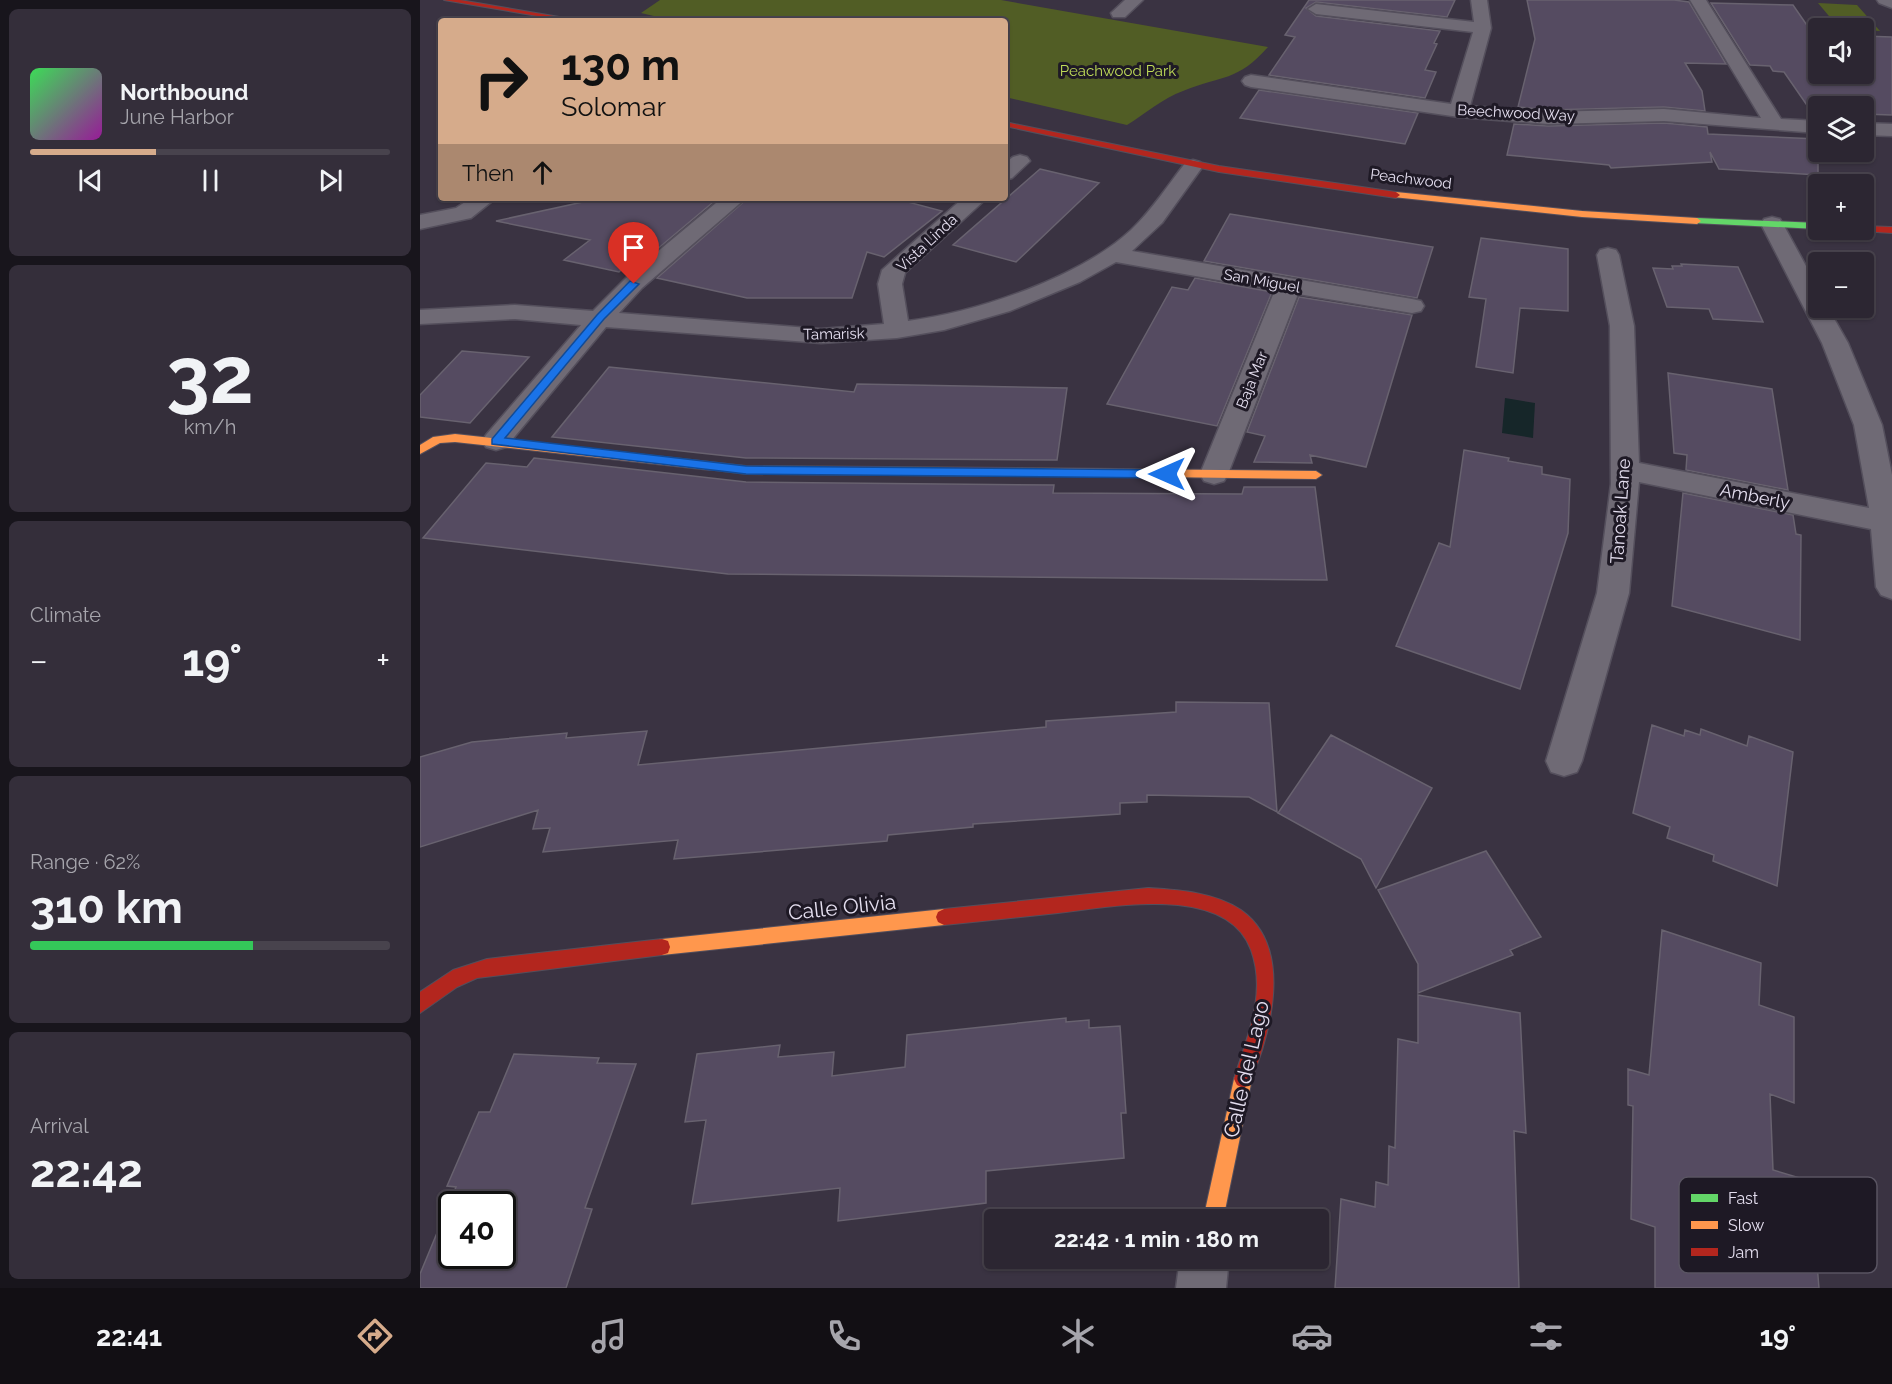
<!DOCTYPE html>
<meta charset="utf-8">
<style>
body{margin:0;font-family:Raleway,sans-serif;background:#342e3a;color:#f1f3f6;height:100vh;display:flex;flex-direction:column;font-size:22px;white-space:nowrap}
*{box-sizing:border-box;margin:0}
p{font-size:20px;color:#a6a5ac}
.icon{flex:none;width:33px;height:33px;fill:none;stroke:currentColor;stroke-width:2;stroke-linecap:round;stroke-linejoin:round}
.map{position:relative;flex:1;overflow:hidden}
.panel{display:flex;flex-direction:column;gap:9px;padding:9px;background:#18151c;width:420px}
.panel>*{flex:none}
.banner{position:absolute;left:18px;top:18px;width:570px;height:183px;border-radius:6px;box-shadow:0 2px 4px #0004,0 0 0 2px #48434d;background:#d6ab8b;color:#111;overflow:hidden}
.tools{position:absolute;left:1388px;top:18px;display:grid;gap:12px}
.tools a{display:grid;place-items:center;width:66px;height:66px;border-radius:6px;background:#2c2632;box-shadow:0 2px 4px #0004,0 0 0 2px #48434d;font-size:30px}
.speed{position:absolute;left:18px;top:1191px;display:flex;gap:12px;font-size:30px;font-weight:700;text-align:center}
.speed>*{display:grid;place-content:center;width:78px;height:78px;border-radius:50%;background:#2c2632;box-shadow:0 2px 4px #0004,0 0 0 2px #48434d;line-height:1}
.speed .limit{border:3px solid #111;border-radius:9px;background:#fff;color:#111}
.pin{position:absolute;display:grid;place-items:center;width:51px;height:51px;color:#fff;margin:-62px -26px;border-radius:50% 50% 50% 0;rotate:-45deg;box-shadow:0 0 6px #0007}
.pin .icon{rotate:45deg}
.me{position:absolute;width:66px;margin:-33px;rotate:270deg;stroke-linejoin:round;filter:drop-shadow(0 0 4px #0008)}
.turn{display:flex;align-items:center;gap:21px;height:126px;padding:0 24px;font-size:27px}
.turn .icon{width:78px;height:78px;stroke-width:2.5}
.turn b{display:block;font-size:42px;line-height:51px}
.then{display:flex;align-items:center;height:57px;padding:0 24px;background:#0003;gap:12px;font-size:22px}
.big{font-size:45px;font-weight:700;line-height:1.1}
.panel .tile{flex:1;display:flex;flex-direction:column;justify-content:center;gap:9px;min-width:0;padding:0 21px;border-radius:9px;background:#342e3a}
.panel .dial{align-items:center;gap:0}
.dial b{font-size:78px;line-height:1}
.song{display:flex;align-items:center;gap:18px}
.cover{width:72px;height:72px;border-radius:9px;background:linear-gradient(135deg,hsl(130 70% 55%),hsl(300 70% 35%))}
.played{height:6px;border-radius:3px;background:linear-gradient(90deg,#d6ab8b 35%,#48434d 35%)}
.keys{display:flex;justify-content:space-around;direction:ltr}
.heat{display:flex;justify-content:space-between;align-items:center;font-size:33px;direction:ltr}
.charge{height:9px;border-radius:4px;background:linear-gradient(90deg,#34c759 62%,#48434d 0)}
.trip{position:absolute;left:564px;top:1209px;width:345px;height:60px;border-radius:6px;background:#2c2632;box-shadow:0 2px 4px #0004,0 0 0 2px #48434d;font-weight:700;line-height:60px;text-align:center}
.menu{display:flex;height:96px;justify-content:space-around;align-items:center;background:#120f14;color:#a6a5ac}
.menu .icon{width:42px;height:42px}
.menu .on{color:#d6ab8b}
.menu b{font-size:27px;color:#f1f3f6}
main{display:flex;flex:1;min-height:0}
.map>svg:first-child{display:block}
.green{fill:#515d25}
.water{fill:#162629}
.building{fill:#554b61;stroke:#68626f;stroke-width:1.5;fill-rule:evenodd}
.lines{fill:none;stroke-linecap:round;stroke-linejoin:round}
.street-casing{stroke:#544f5c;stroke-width:3}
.fast-casing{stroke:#544f5c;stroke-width:2}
.slow-casing{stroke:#544f5c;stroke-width:2}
.jam-casing{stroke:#544f5c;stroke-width:2}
.street{fill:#6f6a75;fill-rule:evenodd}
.fast{fill:#63d668;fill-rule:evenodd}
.slow{fill:#ff974d;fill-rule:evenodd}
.jam{fill:#b3261e;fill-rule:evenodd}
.route{fill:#1a73e8;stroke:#114b97;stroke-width:1.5}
.labels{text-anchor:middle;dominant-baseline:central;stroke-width:6;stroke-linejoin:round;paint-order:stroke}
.far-park-label{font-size:15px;fill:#bfdb58;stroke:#1e1925}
.far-street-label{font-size:15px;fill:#e4deef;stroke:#1e1925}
.street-label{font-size:18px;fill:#e4deef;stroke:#1e1925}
.near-street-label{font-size:21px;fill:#e4deef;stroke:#1e1925}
.key{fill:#1e1925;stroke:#595462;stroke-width:1.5}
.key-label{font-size:16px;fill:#e4deef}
</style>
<main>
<section class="panel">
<div class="tile">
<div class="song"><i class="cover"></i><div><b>Northbound</b><p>June Harbor</p></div></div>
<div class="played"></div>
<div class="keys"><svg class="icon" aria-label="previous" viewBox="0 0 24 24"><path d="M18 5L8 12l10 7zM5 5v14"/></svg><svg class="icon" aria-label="pause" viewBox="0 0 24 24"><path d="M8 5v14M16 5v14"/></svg><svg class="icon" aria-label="next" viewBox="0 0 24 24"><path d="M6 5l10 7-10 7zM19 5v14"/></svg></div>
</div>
<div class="tile dial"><b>32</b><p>km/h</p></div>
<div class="tile"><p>Climate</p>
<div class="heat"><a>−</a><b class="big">19°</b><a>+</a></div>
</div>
<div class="tile"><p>Range · 62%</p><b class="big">310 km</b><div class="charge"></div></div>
<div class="tile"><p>Arrival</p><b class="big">22:42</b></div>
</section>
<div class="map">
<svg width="1472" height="1288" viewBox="0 0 1472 1288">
<rect width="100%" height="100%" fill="#3a3342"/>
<!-- green -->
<path class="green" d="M240,0h341l267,47c-31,35 -46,28 -85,44 -20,7 -38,23 -56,34l-122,-28v-76h-330l-34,-8z
M1398,3l39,2 23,26 -41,-3z"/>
<!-- water -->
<path class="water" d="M1085,398l30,5 -2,35 -31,-5z"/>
<!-- building -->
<path class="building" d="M889,0h146l-8,17 -131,-15 -10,6 10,8 124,15 -6,12 3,1 -12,26 11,2 -11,26 -156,-23 26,-38 -10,-2z
M1107,0h147l15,2 37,62 -41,-1 17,28 3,20 -41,-4 -116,3 -30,-3 17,-68z
M1291,3l82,2 20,29 5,1v39h45v-38l29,1v78l-29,-1v-8h-45v6l-7,-1 -27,-39 -11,-1 -3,-5 -20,-1z
M839,90l159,23 -13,31 -165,-26z
M1244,123l43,4 1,7 110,5v36l-99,-6 -9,-17 2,10 -101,6 -2,-3 -102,-10 7,-31 34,2z
M620,169l59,14 -83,79 -63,-17z
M181,198h117l-88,74 -9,-2 -2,2 -55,-12 26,-20 -94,-19z
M328,198h145l49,13 -58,46 -17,-5 -15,46h-105l-90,-20z
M810,214l203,33 -16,51 -213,-37z
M1061,238l87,11v62l-48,-3 -7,65 -37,-6 10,-68 -17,-2z
M1261,264l57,3 25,55 -50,-3 -4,-10 -42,-2 -14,-39 20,1 -1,-3h10z
M775,278l77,14 -55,134 -110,-22 65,-117 16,3z
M879,297l113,18 -46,152 -56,-12 2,8 -58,-1 11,-26 -18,-4z
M42,351l67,6 -59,66 -50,-6v-22z
M189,367l245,25 3,-8 210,4 -10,72 -311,-2 -194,-21z
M1248,373l104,16 16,101 -102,-20 1,-15 -13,-2z
M1044,450l45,8 -1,3 34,6v7l28,5 -2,54 -48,156 -124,-43 43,-103 11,4z
M114,458l212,24 308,3 -1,8 189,1 2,-7h71l12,93 -599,-6 -305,-36 63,-75 41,4z
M1263,493l110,22 3,19 5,1 -1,105 -128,-34z
M756,702l93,1 8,109 -28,-15 -102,-2v7l-27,1v11l-147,10v3l-85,8 -1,6 -213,18 4,-19 -135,12 7,-24 -17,1 5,-19 -118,37v-90l52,-15 95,-9 -1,5 81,-7 -9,34 408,-38v-6l130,-9z
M1232,725l32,11 1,-6 15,5 1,-6 46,17 2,-10 44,16 -16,134 -64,-25 1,-6 -47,-17 3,-11 -37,-14z
M911,735l101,53 -56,100 -15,-29 -83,-46z
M1066,851l55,86 -31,13 3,5 -95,38v-29l-40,-74z
M1242,930l99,33 -2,42 35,12v86l-24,-9 3,76 37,11 9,107h-164v-61l-24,-8 2,-113 -5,-1v-36l21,6z
M998,995l102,18 6,120 -12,-2 5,157h-184l6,-89 34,8 1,-25 12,3 1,-39 6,2 3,-109 20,4z
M646,1018v4l23,-2v8l31,-2 6,87h-5l3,45 -138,13v32l-148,18 2,-33 -148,16 14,-84 -21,2 12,-68 83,-9 -2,12 56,-5 -2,24 73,-9 2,-32z
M94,1054l85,4 -2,5 39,1 -51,144 7,1 -26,79h-146v-14l36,-87 -9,-1 32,-74h11zM32,1204h50v52h-50z"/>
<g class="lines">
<!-- street casing -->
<g class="street-casing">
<path id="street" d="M705,0h18l-18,17h-12l-2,-4z
M1051,0h16l4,28 -21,78 78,6 116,-3 97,9 -71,-118h16l75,119 37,2v12l-154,-12 -116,3 -89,-7 -208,-30 -6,-2 -3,-4 3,-4 6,-2 200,29 22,-72 -157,-18 -8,-5 8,-5 158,18z
M1457,0h15v8l-13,-5z
M1443,123l29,1v12l-29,-1z
M600,155l7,2 3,4 -18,17 -7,2v-17l8,-6z
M773,160l7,2 3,4 -41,57 -30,28 280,48 9,2 3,5 -3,5 -9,2 -114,-19 -70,180 -4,7 -10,3 -10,-3 -4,-7 75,-184 -159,-28 -36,20 -70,29 -66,19 -47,8 -76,5 -215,-16 -100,120 -10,3 -10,-3 -4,-6 4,-6 95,-110 -66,-6 -95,5v-14l95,-5 78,6 33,-33 96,-80h24l-104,90 -23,25 202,16 63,-5 -6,-40 4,-14 81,-72h24l-82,75 -3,11 6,37c69,-9 171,-43 223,-91 21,-20 37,-45 55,-68z
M51,198h25l-25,20 -51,11v-14l36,-7z
M1352,217l8,2 3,5 35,64v20h10l20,35 34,82 10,50v124l-11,-4 -5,-8 -5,-58 -232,-47 -10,111 -47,168 -5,11 -13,4 -13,-4 -5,-11 51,-168 14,-109 -1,-158 -13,-71 3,-5 8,-2 8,2 3,5 15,71 5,137 230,45 -15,-83 -32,-82 -61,-119 3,-5z
M760,1258h49l-3,30h-50z"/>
</g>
<!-- fast casing -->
<g class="fast-casing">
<path id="fast" d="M1277,218l121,5v6l-124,-6v-4z"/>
</g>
<!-- slow casing -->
<g class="slow-casing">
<path id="slow" d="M976,192l186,19 115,7 4,3 -4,3 -115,-7 -189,-20 -1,-2z
M35,434l255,28 6,4 -6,4 -255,-28 -15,1 -20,11v-9l13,-8z
M599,468l297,3 6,4 -6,4 -301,-4 -2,-3z
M524,909l6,3 2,5 -2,5 -6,3 -282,30 -6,-2 -2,-6 2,-6 6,-2z
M823,1070l6,3 3,6 -29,141h-20l31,-141 3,-6z"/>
</g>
<!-- jam casing -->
<g class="jam-casing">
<path id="jam" d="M24,0h16l123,21h-16z
M585,122l214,44 177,26 4,3 -4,3 -177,-26 -214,-46z
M1443,226l29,1v6l-32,-2 -1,-1h4z
M290,462l36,4 273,2 6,4 -6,4 -273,-2 -40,-5 -2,-3 2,-3z
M728,888c31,2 66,4 93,22 54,38 29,126 8,175l-6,3 -6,-3 -3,-6c13,-42 33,-85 17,-129 -24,-67 -140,-43 -193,-37 -38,4 -76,8 -114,12l-6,-3 -2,-5 2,-5 6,-3z
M242,939l6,2 2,6 -2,6 -6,2 -185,23 -20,9 -37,26v-21l33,-22 34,-11z"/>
</g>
<!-- street -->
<use href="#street" class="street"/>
<!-- fast -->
<use href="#fast" class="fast"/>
<!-- slow -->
<use href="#slow" class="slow"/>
<!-- jam -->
<use href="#jam" class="jam"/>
</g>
<!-- route -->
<path class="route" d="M210,281l9,3 -35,35 -99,119 241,28 421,4 6,4 -6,4 -421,-4 -254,-30v-5l105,-124z"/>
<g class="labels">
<!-- far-park labels -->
<g class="far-park-label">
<text x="698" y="71">Peachwood Park</text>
</g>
<!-- far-street labels -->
<g class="far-street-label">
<text transform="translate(1096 113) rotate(3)">Beechwood Way</text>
<text transform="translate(991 179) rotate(7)">Peachwood</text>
<text transform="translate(507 243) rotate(-43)">Vista Linda</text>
<text transform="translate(842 281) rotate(10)">San Miguel</text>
<text transform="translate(414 334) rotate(-1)">Tamarisk</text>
<text transform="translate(832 380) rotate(-68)">Baja Mar</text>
</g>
<!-- street labels -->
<g class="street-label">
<text transform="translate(1335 496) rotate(11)">Amberly</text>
<text transform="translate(1200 511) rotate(-86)">Tanoak Lane</text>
</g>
<!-- near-street labels -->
<g class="near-street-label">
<text transform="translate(422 907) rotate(-6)">Calle Olivia</text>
<text transform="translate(826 1069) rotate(-77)">Calle del Lago</text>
</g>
</g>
<!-- legend -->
<rect x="1259" y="1177" width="198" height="96" rx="9" class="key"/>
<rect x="1271" y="1194" width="27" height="8" fill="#63d668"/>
<rect x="1271" y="1221" width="27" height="8" fill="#ff974d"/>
<rect x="1271" y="1248" width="27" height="8" fill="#b3261e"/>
<g class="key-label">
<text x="1308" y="1204">Fast</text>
<text x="1308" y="1231">Slow</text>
<text x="1308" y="1258">Jam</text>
</g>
</svg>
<div class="tools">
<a><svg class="icon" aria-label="sound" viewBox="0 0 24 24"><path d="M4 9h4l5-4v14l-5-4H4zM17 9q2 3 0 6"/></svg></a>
<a><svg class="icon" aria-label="layers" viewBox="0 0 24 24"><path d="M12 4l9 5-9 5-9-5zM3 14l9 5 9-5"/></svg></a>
<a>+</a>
<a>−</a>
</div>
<div class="speed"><div class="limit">40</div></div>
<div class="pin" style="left:214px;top:284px;background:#d93025"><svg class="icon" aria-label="arrive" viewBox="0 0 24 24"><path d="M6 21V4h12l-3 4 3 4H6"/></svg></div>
<svg class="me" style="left:747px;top:474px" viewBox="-20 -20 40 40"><path d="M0-17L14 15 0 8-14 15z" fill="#1a73e8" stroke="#fff" stroke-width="4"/></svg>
<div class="trip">22:42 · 1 min · 180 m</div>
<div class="banner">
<div class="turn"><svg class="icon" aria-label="right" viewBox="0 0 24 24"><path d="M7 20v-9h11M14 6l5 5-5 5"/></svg><div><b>130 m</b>Solomar</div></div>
<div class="then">Then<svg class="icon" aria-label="ahead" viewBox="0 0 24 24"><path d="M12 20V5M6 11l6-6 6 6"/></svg></div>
</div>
</div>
</main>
<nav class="menu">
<b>22:41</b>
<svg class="icon on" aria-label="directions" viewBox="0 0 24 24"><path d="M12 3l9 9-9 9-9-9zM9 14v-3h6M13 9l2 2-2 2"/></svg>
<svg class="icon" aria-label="music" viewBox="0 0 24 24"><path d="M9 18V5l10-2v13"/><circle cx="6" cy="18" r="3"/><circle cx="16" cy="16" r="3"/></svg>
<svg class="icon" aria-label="phone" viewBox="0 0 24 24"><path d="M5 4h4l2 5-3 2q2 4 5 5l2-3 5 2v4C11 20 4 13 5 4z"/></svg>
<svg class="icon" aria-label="climate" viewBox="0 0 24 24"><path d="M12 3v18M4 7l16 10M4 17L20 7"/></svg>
<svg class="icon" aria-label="car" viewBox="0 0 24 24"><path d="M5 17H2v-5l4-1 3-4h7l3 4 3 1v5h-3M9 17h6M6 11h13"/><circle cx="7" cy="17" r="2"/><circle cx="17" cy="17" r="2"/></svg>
<svg class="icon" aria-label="filters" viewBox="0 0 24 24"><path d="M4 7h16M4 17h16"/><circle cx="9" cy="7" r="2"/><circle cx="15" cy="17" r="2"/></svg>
<b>19°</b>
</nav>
